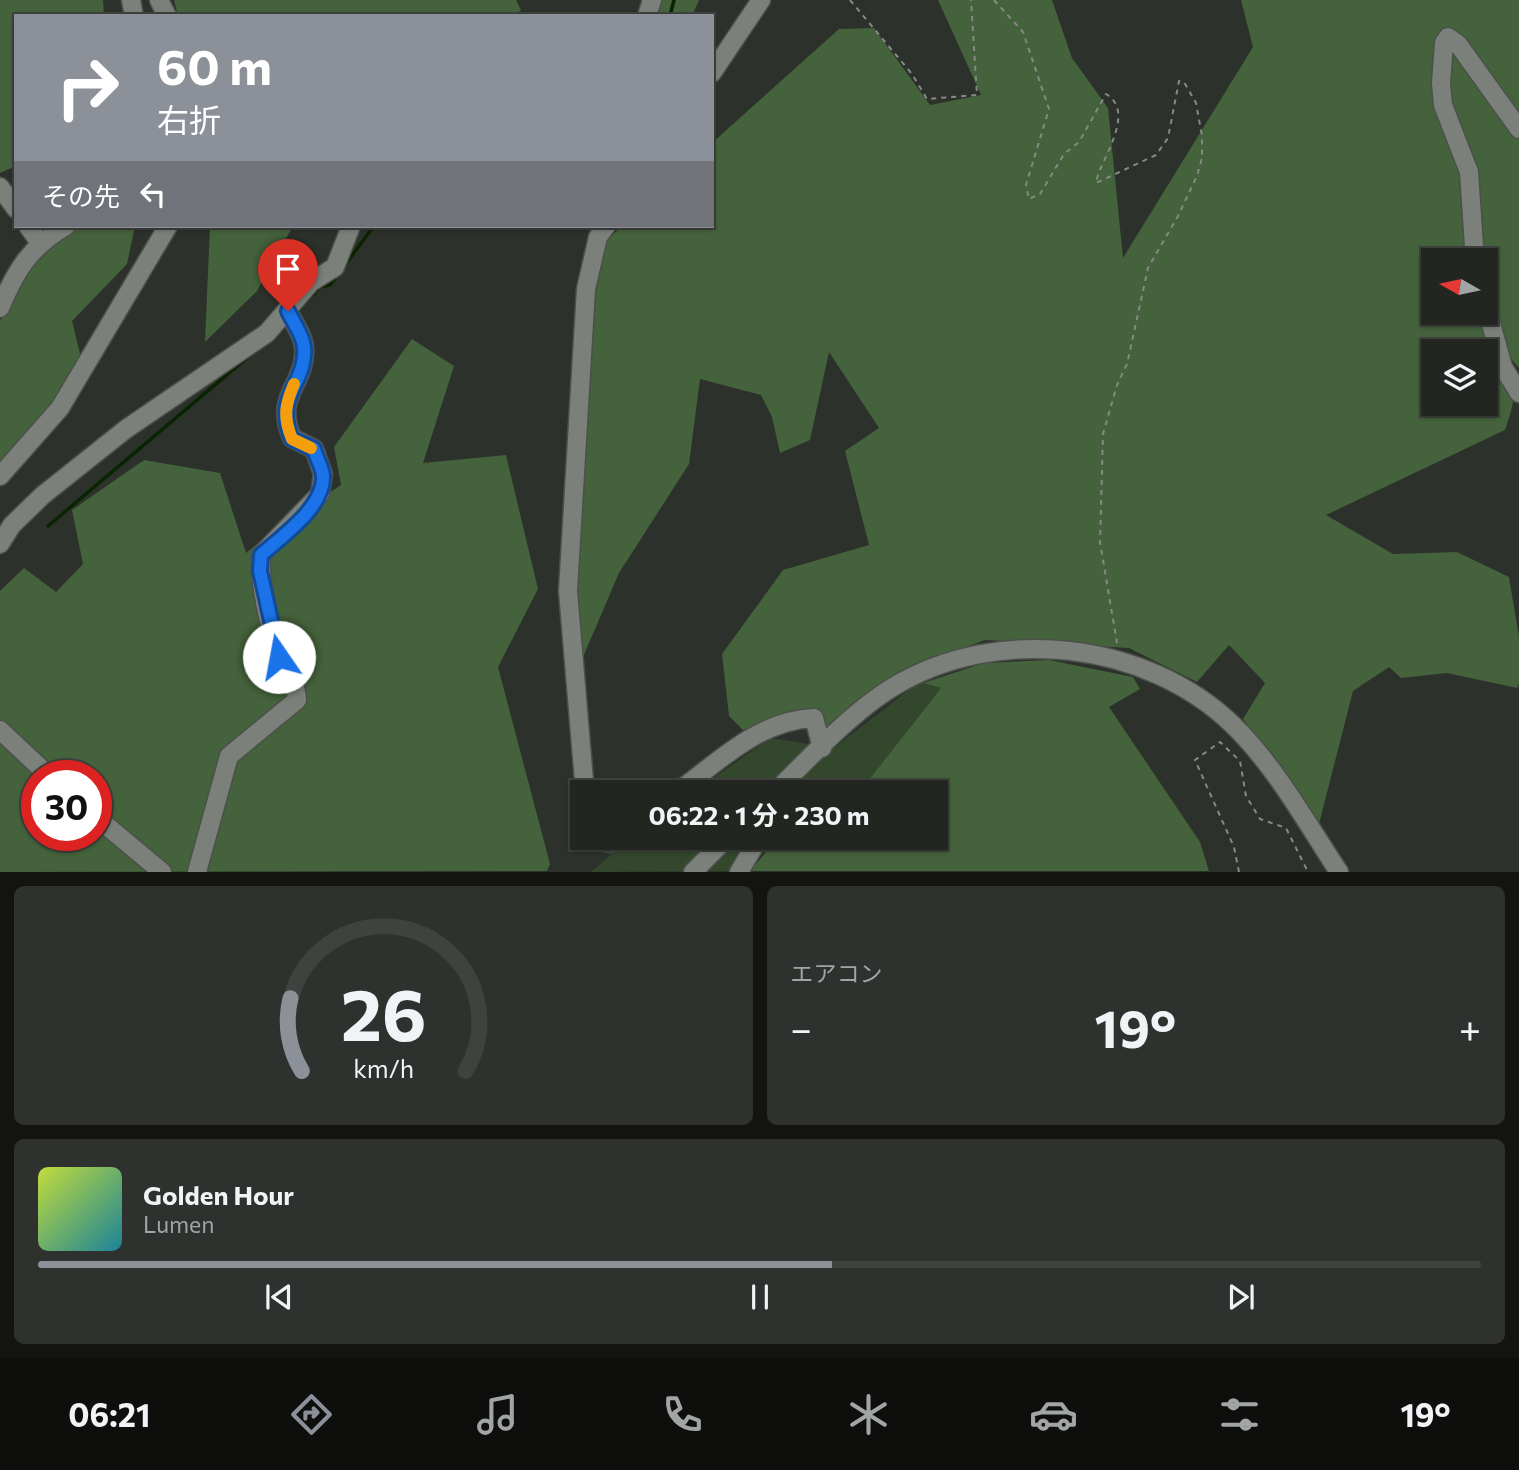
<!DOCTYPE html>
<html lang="ja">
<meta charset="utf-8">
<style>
body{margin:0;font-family:Commissioner,"Noto Sans JP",sans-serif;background:#2e312d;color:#f1f3f6;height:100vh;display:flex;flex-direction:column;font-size:26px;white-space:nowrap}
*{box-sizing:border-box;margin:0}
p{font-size:23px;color:#a2a5a5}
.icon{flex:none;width:38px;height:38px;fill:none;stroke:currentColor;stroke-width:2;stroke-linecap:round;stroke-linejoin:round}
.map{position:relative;height:872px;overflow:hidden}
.side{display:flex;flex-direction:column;gap:14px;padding:14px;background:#131412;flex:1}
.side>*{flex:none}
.guide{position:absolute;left:14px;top:14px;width:700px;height:214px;border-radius:0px;box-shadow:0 2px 5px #0004,0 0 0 2px #3f423e;background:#8c9099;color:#fff;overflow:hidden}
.needle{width:46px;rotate:279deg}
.controls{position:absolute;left:1421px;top:248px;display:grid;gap:14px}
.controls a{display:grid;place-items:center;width:77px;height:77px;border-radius:0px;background:#222520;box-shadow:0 2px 5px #0004,0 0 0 2px #3f423e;font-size:35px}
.speed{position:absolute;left:21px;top:760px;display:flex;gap:14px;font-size:35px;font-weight:700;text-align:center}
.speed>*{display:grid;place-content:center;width:91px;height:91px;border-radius:50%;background:#222520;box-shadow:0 2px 5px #0004,0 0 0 2px #3f423e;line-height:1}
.speed .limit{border:10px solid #d22;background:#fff;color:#111}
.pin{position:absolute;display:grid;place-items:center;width:60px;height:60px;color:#fff;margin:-72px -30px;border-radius:50% 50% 50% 0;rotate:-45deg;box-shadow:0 0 7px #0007}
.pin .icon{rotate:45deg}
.me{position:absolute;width:77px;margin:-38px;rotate:348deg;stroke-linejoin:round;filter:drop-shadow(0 0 5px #0008)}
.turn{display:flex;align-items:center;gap:24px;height:147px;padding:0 28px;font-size:32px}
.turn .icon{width:91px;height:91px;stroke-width:2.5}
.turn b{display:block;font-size:49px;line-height:60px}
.then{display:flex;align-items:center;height:66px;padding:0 28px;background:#0003;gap:14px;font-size:26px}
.big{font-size:52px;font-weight:700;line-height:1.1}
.side .card{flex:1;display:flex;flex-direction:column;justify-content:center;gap:10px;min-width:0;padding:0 24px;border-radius:10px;background:#2e312d}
.side .dial{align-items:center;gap:0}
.dial svg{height:182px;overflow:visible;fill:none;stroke:#3f423e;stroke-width:7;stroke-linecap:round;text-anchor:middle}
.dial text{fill:#f1f3f6;stroke:none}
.song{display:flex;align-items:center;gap:21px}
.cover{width:84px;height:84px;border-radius:10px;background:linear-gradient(135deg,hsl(70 70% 55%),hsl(190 70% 35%))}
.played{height:7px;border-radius:4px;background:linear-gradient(90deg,#8c9099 55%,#3f423e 55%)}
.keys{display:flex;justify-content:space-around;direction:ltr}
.heat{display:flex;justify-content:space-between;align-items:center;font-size:38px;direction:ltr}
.side .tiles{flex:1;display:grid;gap:14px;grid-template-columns:1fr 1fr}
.card:last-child{grid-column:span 2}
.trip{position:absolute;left:570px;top:780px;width:378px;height:70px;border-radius:0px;background:#222520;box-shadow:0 2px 5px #0004,0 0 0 2px #3f423e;font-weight:700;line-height:70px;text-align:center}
.menu{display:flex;height:112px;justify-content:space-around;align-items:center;background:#0e0f0d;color:#a2a5a5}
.menu .icon{width:49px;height:49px}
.menu .active{color:#8c9099}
.menu b{font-size:32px;color:#f1f3f6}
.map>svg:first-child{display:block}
.green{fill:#32472c}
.forest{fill:#44623b;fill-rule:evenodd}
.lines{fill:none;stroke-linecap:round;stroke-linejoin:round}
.stream{stroke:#092401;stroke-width:3.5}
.minor-casing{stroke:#4c504b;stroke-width:21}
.path{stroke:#868984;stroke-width:2;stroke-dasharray:5 5;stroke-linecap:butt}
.minor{stroke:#7b817a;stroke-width:18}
.route-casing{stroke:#114b97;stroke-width:18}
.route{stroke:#1a73e8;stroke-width:12}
.slow{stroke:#f59e0b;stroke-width:12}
</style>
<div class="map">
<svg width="1519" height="872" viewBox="0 0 1519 872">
<rect width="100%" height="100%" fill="#2d312b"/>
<!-- green -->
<path class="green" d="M919,682l22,6 -77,98 -13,7h-158l77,-55 64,10z
M630,838h146l-33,33 -152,1z"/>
<!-- forest -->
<path class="forest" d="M0,0h103l1,16h-88v150l-16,7z
M174,0h342l5,10 -7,6h-336z
M652,0h47l-7,16h-46z
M938,0h114l20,58 36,50 15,150 130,-211 -12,-47h278v368l-22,-26c19,38 22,49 8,88l-179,85 67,39 64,-2 52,25 10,60v47l-2,4 -70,-15 -46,5 -12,-11 -36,24 -34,133 -76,-105 22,-36 -36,-38 -32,37 -68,-34 -144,-8 -89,33 -76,68 -6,-22 -66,16 -19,-19 -7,-62 61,-84 86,-25 -24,-94 34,-23 -50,-76 -19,88 -30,13 -8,-36 -11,-22 -61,-16 -11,85 -70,109 -45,105 -5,-115 25,-310 28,-27h90v-83l127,-114 35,-1 56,77 51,-10zM1433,261h53v52h-53zM1433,352h53v52h-53z
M63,226h72l-8,38 -55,57 12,49 -84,106v-155l30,-54z
M210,226h83l-36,65 -52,51z
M412,339l42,27 -31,97 83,-8 32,134 -40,78 52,197 -3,7 -547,1v-281l24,-23 32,24 27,-28 -11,-54 72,-50 76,13 26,80 32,-26 63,-42 -7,-38zM37,775h59v60h-59z
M1049,660l84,17 7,12 -31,18 91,135 9,29h-459l28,-33h158v-45h-88l16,-7 77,-98 -18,-5 61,-20z"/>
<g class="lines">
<!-- stream -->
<path class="stream" d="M670,16l4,-16
M305,302l15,-15 10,-2 44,-59
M48,526l207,-175"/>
<!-- minor casing -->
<g class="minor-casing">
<path id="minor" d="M131,0l3,16
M159,0l8,16
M647,16l5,-16
M712,73l49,-73
M0,187l16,22
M28,226l12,17
M1475,261l-6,-89 -26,-67 -2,-22 3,-40 4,-6 10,7 61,85
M1486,305l17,62 16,26
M0,308c16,-38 30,-61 66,-82
M0,476l60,-68 108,-182
M0,544l12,-19 31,-30 83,-66 141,-96 44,-51 24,-15 16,-41
M0,730l48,45
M585,793l-17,-202 18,-302 12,-52 8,-11
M676,793c42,-31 83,-73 138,-75l8,30
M774,793c33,-33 79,-82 119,-106 104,-63 253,-46 340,38 43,42 73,97 106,147
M96,817l66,55
M590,838l20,5 6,-5
M197,872l32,-116 68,-56c-1,-23 -13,-27 -19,-46 -9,-30 -19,-68 -17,-99l59,-61 3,-20 -9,-25 -22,-11c-19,-44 15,-53 12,-91 -1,-12 -11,-25 -16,-36
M693,872l34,-34
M739,872l20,-34"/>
</g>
<!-- path -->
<path class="path" d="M850,0l62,74 15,25 50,-4 -6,-95
M994,0l29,32 26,77 -23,76 3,14 11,-5 24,-40 15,-12 27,-48c32,19 -8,69 -10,89l60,-28 12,-17 11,-57 5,1 12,21 6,33v22l-5,18 -19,40 -30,52 -21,96 -10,21 -14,49 -3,108 17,101
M1239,872l-5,-25 -39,-87 25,-18 20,19 6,35 14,23 26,9 22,44"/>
<!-- minor -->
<use href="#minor" class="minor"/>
</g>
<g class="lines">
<!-- route casing -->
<g class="route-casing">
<path id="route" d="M279,657l-19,-86 1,-16c21,-19 64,-48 62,-80 -1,-8 -7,-18 -9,-26l-22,-10c-19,-45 15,-54 12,-92 -1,-12 -11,-25 -16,-36"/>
</g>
<!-- route -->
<use href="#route" class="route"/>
<!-- slow -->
<path class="slow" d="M294,384c-9,21 -11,33 -2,55l19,9"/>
</g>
</svg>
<div class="controls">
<a><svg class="needle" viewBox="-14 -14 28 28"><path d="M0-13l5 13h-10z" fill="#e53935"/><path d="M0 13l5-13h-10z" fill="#a2a5a5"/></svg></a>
<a><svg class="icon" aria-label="layers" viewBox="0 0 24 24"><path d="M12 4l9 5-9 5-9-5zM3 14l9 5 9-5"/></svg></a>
</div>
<div class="speed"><div class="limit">30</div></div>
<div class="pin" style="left:288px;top:311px;background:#d93025"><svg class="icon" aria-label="arrive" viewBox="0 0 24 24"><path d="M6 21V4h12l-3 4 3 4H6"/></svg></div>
<svg class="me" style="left:279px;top:657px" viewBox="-20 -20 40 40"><circle r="19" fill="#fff"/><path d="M0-13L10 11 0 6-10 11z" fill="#1a73e8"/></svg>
<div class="trip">06:22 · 1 分 · 230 m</div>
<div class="guide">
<div class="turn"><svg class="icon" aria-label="right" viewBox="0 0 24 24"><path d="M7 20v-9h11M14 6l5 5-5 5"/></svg><div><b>60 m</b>右折</div></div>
<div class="then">その先<svg class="icon" aria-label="left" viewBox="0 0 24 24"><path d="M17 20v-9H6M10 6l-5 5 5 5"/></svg></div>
</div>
</div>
<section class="side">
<div class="tiles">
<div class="card dial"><svg viewBox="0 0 100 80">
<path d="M14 69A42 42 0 1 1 86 69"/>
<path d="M14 69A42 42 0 0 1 9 37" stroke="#8c9099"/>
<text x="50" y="56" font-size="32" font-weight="700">26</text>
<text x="50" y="72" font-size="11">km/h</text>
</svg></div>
<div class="card"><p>エアコン</p>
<div class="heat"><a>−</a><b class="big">19°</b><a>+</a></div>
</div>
<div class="card">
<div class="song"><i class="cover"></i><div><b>Golden Hour</b><p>Lumen</p></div></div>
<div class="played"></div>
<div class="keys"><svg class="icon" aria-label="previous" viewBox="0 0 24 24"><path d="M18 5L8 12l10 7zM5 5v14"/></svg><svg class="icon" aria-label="pause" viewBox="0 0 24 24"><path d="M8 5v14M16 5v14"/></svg><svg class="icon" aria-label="next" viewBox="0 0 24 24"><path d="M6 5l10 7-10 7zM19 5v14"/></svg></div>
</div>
</div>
</section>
<nav class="menu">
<b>06:21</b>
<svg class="icon active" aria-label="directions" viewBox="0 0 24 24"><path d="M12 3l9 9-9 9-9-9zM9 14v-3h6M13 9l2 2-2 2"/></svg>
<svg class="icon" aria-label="music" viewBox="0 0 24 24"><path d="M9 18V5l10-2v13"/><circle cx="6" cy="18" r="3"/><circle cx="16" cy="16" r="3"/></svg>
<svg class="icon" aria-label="phone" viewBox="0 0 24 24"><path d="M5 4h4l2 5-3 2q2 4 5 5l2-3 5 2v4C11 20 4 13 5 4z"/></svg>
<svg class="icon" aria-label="climate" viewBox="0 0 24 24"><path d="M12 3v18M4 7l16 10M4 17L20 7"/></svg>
<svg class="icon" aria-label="car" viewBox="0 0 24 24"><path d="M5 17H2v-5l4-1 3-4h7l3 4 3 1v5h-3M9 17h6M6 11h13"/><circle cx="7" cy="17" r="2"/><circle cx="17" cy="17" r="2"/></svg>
<svg class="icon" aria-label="filters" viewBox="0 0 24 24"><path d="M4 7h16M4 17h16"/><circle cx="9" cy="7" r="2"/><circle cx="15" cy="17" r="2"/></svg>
<b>19°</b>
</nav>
